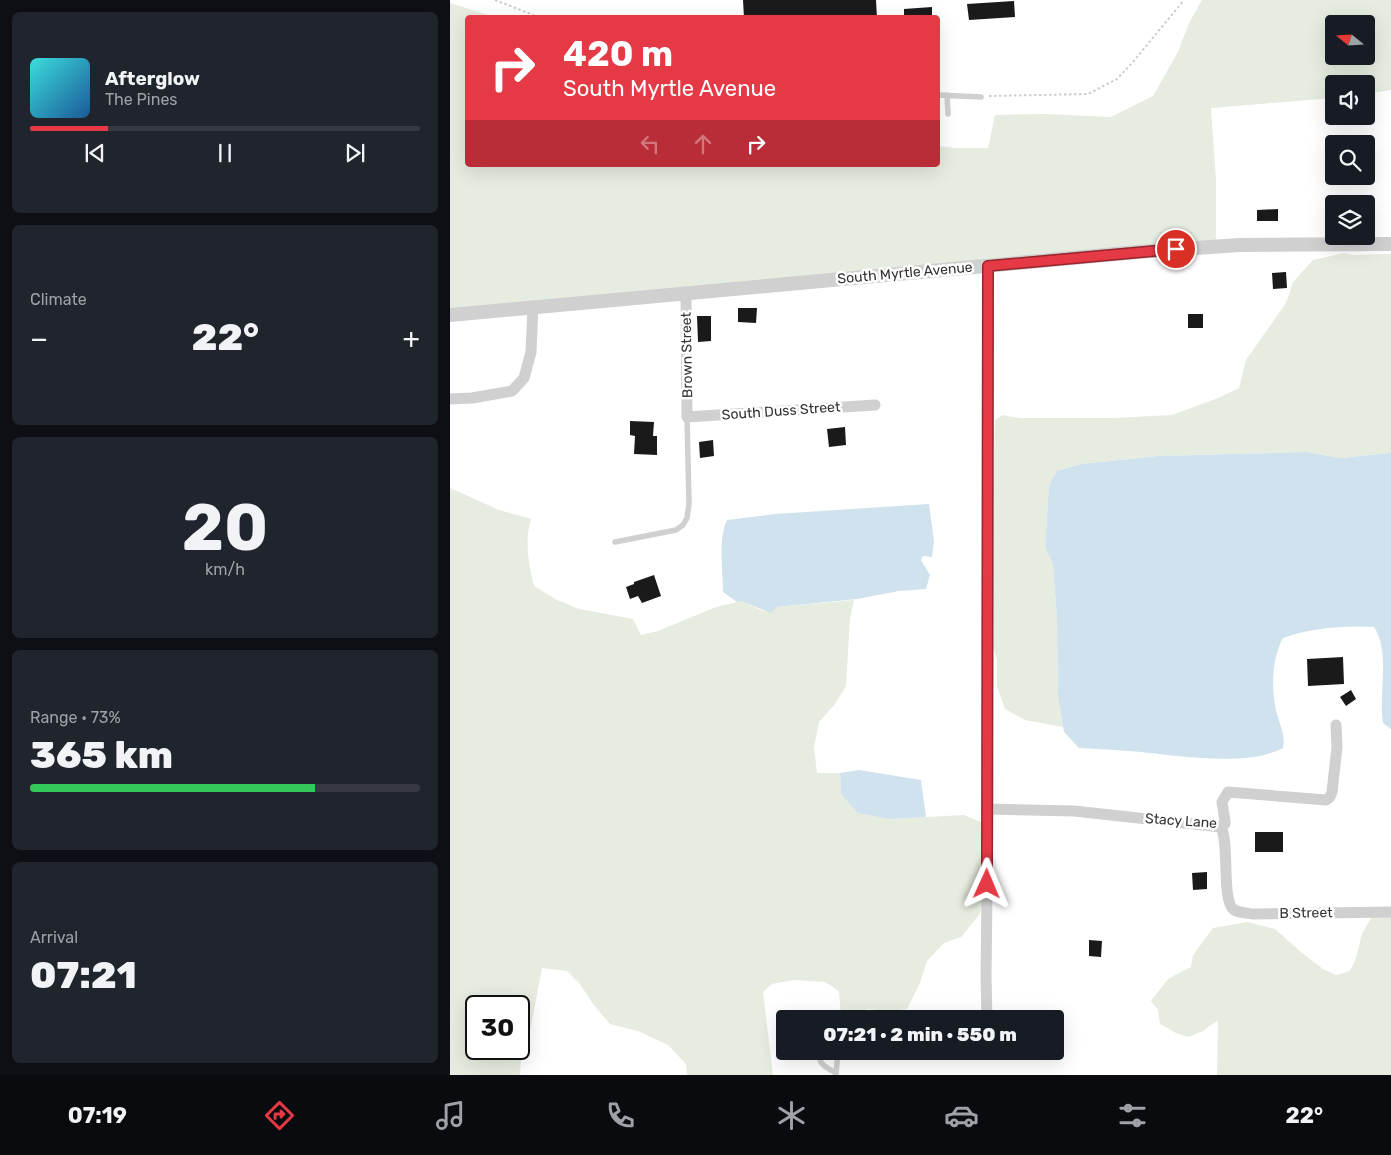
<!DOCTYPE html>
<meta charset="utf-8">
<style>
body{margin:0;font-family:Rubik,sans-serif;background:#20242c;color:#f1f3f6;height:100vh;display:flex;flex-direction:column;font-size:19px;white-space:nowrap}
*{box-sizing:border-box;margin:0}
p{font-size:16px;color:#9ea1a6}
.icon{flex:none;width:28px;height:28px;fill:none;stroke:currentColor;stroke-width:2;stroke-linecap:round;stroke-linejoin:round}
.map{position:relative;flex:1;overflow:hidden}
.side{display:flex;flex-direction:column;gap:12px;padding:12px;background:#0d0f14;width:450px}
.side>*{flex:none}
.guide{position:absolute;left:15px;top:15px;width:475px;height:152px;border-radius:5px;box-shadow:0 5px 20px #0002;background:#e63946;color:#fff;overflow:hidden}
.needle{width:32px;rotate:288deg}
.tools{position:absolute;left:875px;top:15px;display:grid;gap:10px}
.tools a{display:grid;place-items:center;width:50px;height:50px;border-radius:5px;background:#171b24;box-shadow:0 5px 20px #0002;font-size:25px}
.speed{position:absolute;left:15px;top:995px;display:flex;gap:10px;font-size:25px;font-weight:700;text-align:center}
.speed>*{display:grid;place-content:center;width:65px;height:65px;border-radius:50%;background:#171b24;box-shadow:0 5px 20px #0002;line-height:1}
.speed .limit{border:2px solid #111;border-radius:8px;background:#fff;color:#111}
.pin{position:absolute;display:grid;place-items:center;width:42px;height:42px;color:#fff;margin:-21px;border:2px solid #fff;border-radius:50%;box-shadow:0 1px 5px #0007}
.me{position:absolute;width:55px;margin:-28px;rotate:1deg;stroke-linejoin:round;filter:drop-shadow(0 0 4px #0008)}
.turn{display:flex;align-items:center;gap:18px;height:105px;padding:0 15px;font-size:22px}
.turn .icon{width:65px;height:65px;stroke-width:2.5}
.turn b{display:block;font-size:35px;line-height:42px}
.lanes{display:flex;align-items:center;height:48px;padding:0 15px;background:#0003;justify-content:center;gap:25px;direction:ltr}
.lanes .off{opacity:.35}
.big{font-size:38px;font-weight:800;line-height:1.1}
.side .widget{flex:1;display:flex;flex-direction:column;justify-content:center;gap:8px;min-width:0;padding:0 18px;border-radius:8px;background:#20242c}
.side .dial{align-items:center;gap:0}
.dial b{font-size:65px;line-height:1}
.song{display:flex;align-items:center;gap:15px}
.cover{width:60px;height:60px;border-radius:8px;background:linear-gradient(135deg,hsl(180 70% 55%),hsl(210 70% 35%))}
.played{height:5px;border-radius:2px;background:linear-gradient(90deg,#e63946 20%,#363941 20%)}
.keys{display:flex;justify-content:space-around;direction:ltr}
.heat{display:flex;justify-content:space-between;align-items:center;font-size:28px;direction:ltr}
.charge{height:8px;border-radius:4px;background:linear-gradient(90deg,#34c759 73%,#363941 0)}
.trip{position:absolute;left:326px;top:1010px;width:288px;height:50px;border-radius:5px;background:#171b24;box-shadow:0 5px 20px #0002;font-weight:800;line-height:50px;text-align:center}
.tabs{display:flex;height:80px;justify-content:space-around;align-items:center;background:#090b0e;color:#9ea1a6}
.tabs .icon{width:35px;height:35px}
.tabs .on{color:#e63946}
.tabs b{font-size:22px;color:#f1f3f6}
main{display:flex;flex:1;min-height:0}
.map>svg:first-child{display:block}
.green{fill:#e6ecdf;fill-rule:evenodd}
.water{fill:#cfe2ee}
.building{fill:#1a1a1a}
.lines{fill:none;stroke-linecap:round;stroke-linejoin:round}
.path{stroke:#cdcdcd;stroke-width:2;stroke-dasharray:2.5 2.5;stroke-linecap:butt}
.service{stroke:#d0d0d0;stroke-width:5.5}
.minor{stroke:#d0d0d0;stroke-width:11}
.tertiary{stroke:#d0d0d0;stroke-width:14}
.route-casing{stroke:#96252e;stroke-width:12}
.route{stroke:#e63946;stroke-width:9}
.labels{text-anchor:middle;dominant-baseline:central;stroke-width:5;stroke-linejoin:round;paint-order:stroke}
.street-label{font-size:14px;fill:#333;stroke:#fff}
</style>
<main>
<section class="side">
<div class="widget">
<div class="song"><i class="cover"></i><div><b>Afterglow</b><p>The Pines</p></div></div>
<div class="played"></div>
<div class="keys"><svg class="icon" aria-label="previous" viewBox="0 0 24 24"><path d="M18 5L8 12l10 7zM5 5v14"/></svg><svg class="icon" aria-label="pause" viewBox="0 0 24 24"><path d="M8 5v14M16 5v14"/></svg><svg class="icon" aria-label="next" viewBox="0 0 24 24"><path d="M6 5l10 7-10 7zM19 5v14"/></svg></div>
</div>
<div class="widget"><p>Climate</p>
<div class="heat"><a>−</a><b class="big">22°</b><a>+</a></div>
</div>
<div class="widget dial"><b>20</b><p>km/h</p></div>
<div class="widget"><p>Range · 73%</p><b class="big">365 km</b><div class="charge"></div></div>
<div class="widget"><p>Arrival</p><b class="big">07:21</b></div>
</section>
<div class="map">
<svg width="941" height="1075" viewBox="0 0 941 1075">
<rect width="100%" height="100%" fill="#fff"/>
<!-- green -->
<path class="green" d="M752,0h189v90l-25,4v-10h-32v14l-123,10 5,72v66l-766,69v-312l45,14 -27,1v147h470v-19l18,2h32l7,-33 50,-1 66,3 42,-21 25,-44 11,-29zM884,24h32v32h-32z
M894,253l8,2 39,-1v199l-51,5 -33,-6 -149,4 -77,8 -24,7 -8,14 -4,62 8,17 4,57 1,76 5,30 -38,-7 -20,-11 -8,-22v-28l-8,-20 6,-219 7,-5 18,3h93l59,-3 46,-17 21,-10 7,-28 40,-57 7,-21 20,-22z
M0,488l49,22 32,9c-7,22 -2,46 3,67l23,14 22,9 54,10 8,16 17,-4 58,-24 25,-6 22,10 14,-4 77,-7 -4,18 -4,68 -11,18 -16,18 -5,25 3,26h23l1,21 50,25 73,-4 19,8 5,69 -9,23 -18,22 -17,6 -17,18 -7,22 -13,26 -18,2 -21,-2 -27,7 -2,-25 -14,-9 -32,-2 -21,4 -9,8 10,83h-86l-1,-11 -18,-19 -30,-14 -28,-7 -17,-20 -13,-20 -13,-13 -25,-3 -12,63 -9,27 -1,17h-70zM26,1006h43v43h-43z
M922,916l19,1v158h-174l1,-55 -15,11 -15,6 -12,-4 -16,-9 -2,-14 -7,-9 17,-22 23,-12 2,-12 20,-27 34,-6 28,7 27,24 21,16 13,6 14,-4 6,-13 6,-24z"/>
<!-- water -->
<path class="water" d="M857,452l33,6 51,-5v276l-8,-6c-5,-28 8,-71 -9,-96 -30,-2 -63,1 -91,11 -11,20 -12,49 -7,72 3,14 10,25 7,38 -36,19 -102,8 -142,4 -20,-2 -41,-3 -62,-4l-15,-16 -6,-35 -1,-76 -4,-57 -8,-17 4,-62 8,-14 24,-7 77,-8z
M479,504l5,37 -2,16 -9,-1 -2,4 9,15 -4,14 -27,2 -42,8 -80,8 -6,6 -30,-12 -4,1 -14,-10c0,-19 -5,-55 4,-72l48,-6z
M409,770l62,10 5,37 -35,2 -33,-6 -17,-19 -1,-21z"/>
<!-- building -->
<path class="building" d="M293,0h133l1,18h-133z
M564,1l1,16 -46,3 -2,-16z
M482,7v11h-28v-9z
M828,209v12h-21v-11z
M836,272l1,16 -14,1 -1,-16z
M288,308h19l-1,15 -18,-1z
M738,314h15v14h-15z
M247,316h14v25l-13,1z
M180,421l24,1 -1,14h4v19l-23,-1 1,-18 -5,-1z
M395,427l1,18 -17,2 -2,-18z
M263,440l1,16 -14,2 -1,-16z
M204,575l7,21 -19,7 -4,-7 -8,3 -4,-12 8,-3v-2z
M893,657l1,27 -36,2 -1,-27z
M901,690l5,9 -10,7 -6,-9z
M805,832h28v20h-28z
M757,872v17l-14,1 -1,-17z
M639,940l13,1 -1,16 -12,-1z"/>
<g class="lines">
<!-- path -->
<path class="path" d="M45,0l46,18
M539,96l99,-2 29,-15 16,-17 51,-62"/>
<!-- service -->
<path class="service" d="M488,95l43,2
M497,95l1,19
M165,542l61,-12 7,-5 4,-7 2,-14 -2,-87
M369,1051c-1,13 6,16 17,22
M386,1075l2,-24"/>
<!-- minor -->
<path class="minor" d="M236,292l1,125 188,-12
M0,399l22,-1 40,-7 12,-13 7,-26 2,-46
M538,809l86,2 147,16 4,-3v-3l-3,-19 6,-10 98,8 4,-3 2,-5 5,-45 -1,-22
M771,827c9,18 0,73 13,83 6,3 13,3 19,4l138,-2
M537,1019l-1,-42 2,-168v-543"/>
<!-- tertiary -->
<path class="tertiary" d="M0,315l687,-63 103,-7 151,-1"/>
</g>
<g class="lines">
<!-- route casing -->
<g class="route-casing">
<path id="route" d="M537,884l1,-618 188,-17"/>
</g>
<!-- route -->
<use href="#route" class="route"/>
</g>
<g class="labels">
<!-- street labels -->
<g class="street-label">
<text transform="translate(455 273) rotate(-5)">South Myrtle Avenue</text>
<text transform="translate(237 355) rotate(-91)">Brown Street</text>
<text transform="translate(331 411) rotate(-4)">South Duss Street</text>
<text transform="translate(731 821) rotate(4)">Stacy Lane</text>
<text transform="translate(856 913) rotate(-1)">B Street</text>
</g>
</g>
</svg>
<div class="tools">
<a><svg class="needle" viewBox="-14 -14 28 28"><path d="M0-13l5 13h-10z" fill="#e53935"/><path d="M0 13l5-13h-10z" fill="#9ea1a6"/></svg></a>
<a><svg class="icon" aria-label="sound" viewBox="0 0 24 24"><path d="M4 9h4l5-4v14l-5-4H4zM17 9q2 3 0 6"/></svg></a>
<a><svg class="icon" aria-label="search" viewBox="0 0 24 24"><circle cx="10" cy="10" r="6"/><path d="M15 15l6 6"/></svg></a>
<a><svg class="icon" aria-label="layers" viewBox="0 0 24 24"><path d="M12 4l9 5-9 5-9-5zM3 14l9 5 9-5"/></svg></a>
</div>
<div class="speed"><div class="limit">30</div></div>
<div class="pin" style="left:726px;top:249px;background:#d93025"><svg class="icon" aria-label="arrive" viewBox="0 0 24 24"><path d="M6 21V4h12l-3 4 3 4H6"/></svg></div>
<svg class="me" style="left:537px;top:884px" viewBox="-20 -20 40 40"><path d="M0-17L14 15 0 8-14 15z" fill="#e63946" stroke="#fff" stroke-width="4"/></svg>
<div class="trip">07:21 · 2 min · 550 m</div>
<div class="guide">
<div class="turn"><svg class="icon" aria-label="right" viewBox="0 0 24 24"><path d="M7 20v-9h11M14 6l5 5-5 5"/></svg><div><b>420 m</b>South Myrtle Avenue</div></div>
<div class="lanes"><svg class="icon off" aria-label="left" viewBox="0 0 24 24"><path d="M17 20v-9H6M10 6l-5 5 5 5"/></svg><svg class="icon off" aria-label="ahead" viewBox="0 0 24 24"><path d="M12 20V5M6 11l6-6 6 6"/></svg><svg class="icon" aria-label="right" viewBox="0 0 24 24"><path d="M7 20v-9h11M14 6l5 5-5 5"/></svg></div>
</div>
</div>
</main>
<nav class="tabs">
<b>07:19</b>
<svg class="icon on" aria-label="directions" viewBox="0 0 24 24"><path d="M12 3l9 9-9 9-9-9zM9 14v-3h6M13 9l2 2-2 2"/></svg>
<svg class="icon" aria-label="music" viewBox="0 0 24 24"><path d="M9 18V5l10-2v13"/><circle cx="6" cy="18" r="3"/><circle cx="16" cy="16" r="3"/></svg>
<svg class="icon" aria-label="phone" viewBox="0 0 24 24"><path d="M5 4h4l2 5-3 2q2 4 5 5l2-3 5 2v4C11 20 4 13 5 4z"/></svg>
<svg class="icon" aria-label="climate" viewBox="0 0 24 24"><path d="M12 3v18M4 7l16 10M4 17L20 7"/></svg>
<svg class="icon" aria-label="car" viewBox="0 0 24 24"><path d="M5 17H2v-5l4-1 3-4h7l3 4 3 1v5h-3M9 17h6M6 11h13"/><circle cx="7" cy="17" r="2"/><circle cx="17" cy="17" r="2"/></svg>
<svg class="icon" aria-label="filters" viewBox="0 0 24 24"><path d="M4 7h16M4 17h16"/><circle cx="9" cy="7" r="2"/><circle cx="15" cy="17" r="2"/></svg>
<b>22°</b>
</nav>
